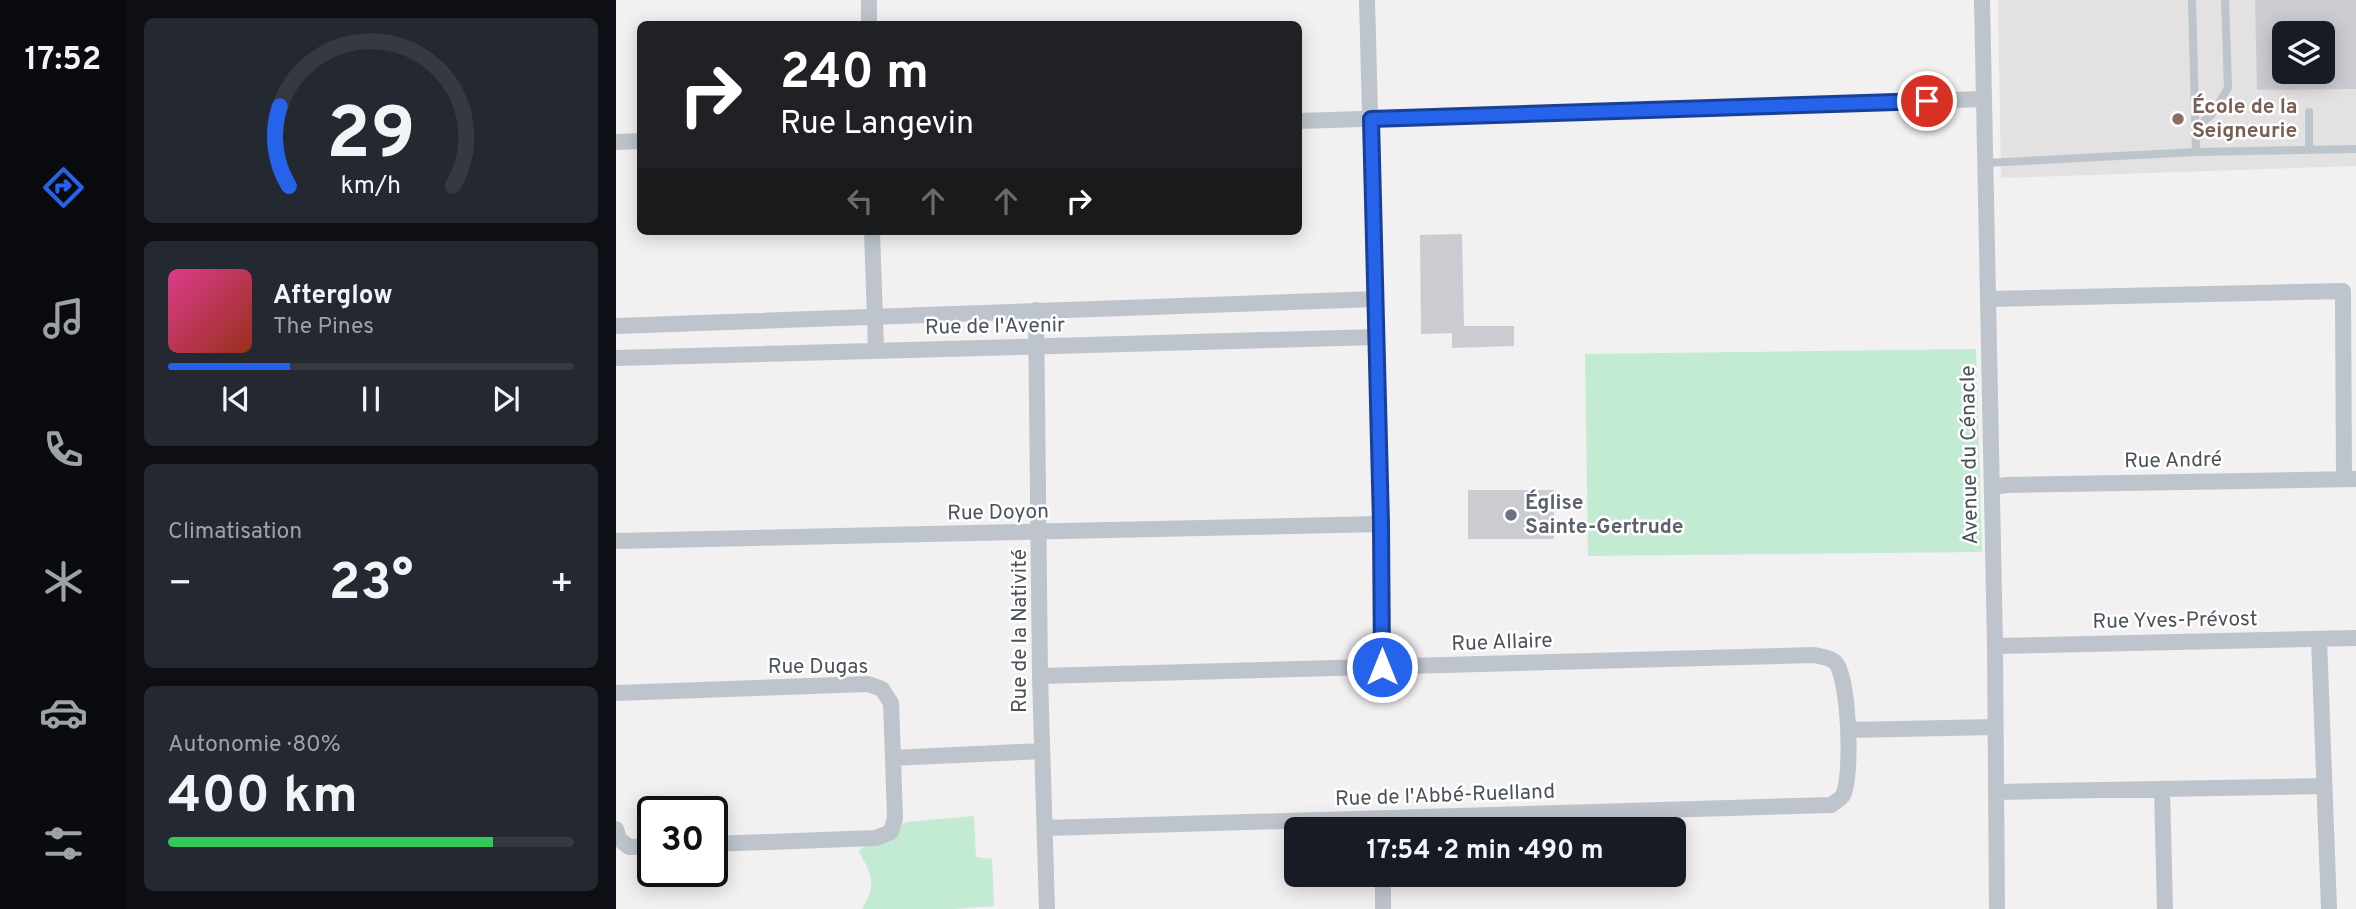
<!DOCTYPE html>
<html lang="fr">
<meta charset="utf-8">
<style>
body{margin:0;font-family:Overpass,sans-serif;background:#242831;color:#f1f3f6;height:100vh;display:flex;flex-direction:column;font-size:26px;white-space:nowrap}
*{box-sizing:border-box;margin:0}
p{font-size:23px;color:#9ea1a6}
.icon{flex:none;width:38px;height:38px;fill:none;stroke:currentColor;stroke-width:2;stroke-linecap:round;stroke-linejoin:round}
.map{position:relative;flex:1;overflow:hidden}
.details{display:flex;flex-direction:column;gap:18px;padding:18px;background:#0d0f14;width:490px}
.details>*{flex:none}
.hud{position:absolute;left:21px;top:21px;width:665px;height:214px;border-radius:10px;box-shadow:0 4px 18px #0003;background:#202124;color:#fff;overflow:hidden}
.buttons{position:absolute;left:1656px;top:21px;display:grid;gap:14px}
.buttons a{display:grid;place-items:center;width:63px;height:63px;border-radius:10px;background:#171b24;box-shadow:0 4px 18px #0003;font-size:35px}
.speed{position:absolute;left:21px;top:796px;display:flex;gap:14px;font-size:35px;font-weight:700;text-align:center}
.speed>*{display:grid;place-content:center;width:91px;height:91px;border-radius:50%;background:#171b24;box-shadow:0 4px 18px #0003;line-height:1}
.speed .limit{border:4px solid #111;border-radius:10px;background:#fff;color:#111}
.pin{position:absolute;display:grid;place-items:center;width:60px;height:60px;color:#fff;margin:-30px;border:4px solid #fff;border-radius:50%;box-shadow:0 2px 7px #0007}
.me{position:absolute;width:77px;margin:-38px;rotate:0deg;stroke-linejoin:round;filter:drop-shadow(0 0 5px #0008)}
.turn{display:flex;align-items:center;gap:24px;height:147px;padding:0 28px;font-size:32px}
.turn .icon{width:91px;height:91px;stroke-width:2.5}
.turn b{display:block;font-size:49px;line-height:60px}
.lanes{display:flex;align-items:center;height:66px;padding:0 28px;background:#0003;justify-content:center;gap:35px;direction:ltr}
.lanes .off{opacity:.35}
.big{font-size:52px;font-weight:700;line-height:1.1}
.details .card{flex:1;display:flex;flex-direction:column;justify-content:center;gap:10px;min-width:0;padding:0 24px;border-radius:10px;background:#242831}
.details .dial{align-items:center;gap:0}
.dial svg{height:182px;overflow:visible;fill:none;stroke:#363941;stroke-width:7;stroke-linecap:round;text-anchor:middle}
.dial text{fill:#f1f3f6;stroke:none}
.song{display:flex;align-items:center;gap:21px}
.cover{width:84px;height:84px;border-radius:10px;background:linear-gradient(135deg,hsl(330 70% 55%),hsl(10 70% 35%))}
.played{height:7px;border-radius:4px;background:linear-gradient(90deg,#2563eb 30%,#363941 30%)}
.keys{display:flex;justify-content:space-around;direction:ltr}
.heat{display:flex;justify-content:space-between;align-items:center;font-size:38px;direction:ltr}
.charge{height:10px;border-radius:5px;background:linear-gradient(90deg,#34c759 80%,#363941 0)}
.trip{position:absolute;left:668px;top:817px;width:402px;height:70px;border-radius:10px;background:#171b24;box-shadow:0 4px 18px #0003;font-weight:700;line-height:70px;text-align:center}
main{display:flex;flex:1;min-height:0}
.dock{display:flex;flex-direction:column;width:126px;justify-content:space-around;align-items:center;background:#090b0e;color:#9ea1a6}
.dock .icon{width:49px;height:49px}
.dock .on{color:#2563eb}
.dock b{font-size:32px;color:#f1f3f6}
.map>svg:first-child{display:block}
.education{fill:#e3e1e1;fill-rule:evenodd}
.green{fill:#c3ebd3}
.building{fill:#cbccd2;fill-rule:evenodd}
.lines{fill:none;stroke-linecap:round;stroke-linejoin:round}
.service{stroke:#bdc4cb;stroke-width:8}
.minor{stroke:#bdc4cb;stroke-width:16}
.route-casing{stroke:#184099;stroke-width:18}
.route{stroke:#2563eb;stroke-width:12}
.education-dot{fill:#8d6e63;stroke:#fff;stroke-width:2.5}
.worship-dot{fill:#6b7280;stroke:#fff;stroke-width:2.5}
.labels{text-anchor:middle;dominant-baseline:central;stroke-width:5;stroke-linejoin:round;paint-order:stroke}
.education-label{font-size:21px;font-weight:bold;fill:#785e54;stroke:#fff;text-anchor:start}
.street-label{font-size:21px;fill:#4a535b;stroke:#fff}
.worship-label{font-size:21px;font-weight:bold;fill:#5b616d;stroke:#fff;text-anchor:start}
</style>
<main>
<nav class="dock">
<b>17:52</b>
<svg class="icon on" aria-label="directions" viewBox="0 0 24 24"><path d="M12 3l9 9-9 9-9-9zM9 14v-3h6M13 9l2 2-2 2"/></svg>
<svg class="icon" aria-label="music" viewBox="0 0 24 24"><path d="M9 18V5l10-2v13"/><circle cx="6" cy="18" r="3"/><circle cx="16" cy="16" r="3"/></svg>
<svg class="icon" aria-label="phone" viewBox="0 0 24 24"><path d="M5 4h4l2 5-3 2q2 4 5 5l2-3 5 2v4C11 20 4 13 5 4z"/></svg>
<svg class="icon" aria-label="climate" viewBox="0 0 24 24"><path d="M12 3v18M4 7l16 10M4 17L20 7"/></svg>
<svg class="icon" aria-label="car" viewBox="0 0 24 24"><path d="M5 17H2v-5l4-1 3-4h7l3 4 3 1v5h-3M9 17h6M6 11h13"/><circle cx="7" cy="17" r="2"/><circle cx="17" cy="17" r="2"/></svg>
<svg class="icon" aria-label="filters" viewBox="0 0 24 24"><path d="M4 7h16M4 17h16"/><circle cx="9" cy="7" r="2"/><circle cx="15" cy="17" r="2"/></svg>
</nav>
<section class="details">
<div class="card dial"><svg viewBox="0 0 100 80">
<path d="M14 69A42 42 0 1 1 86 69"/>
<path d="M14 69A42 42 0 0 1 10 34" stroke="#2563eb"/>
<text x="50" y="56" font-size="32" font-weight="700">29</text>
<text x="50" y="72" font-size="11">km/h</text>
</svg></div>
<div class="card">
<div class="song"><i class="cover"></i><div><b>Afterglow</b><p>The Pines</p></div></div>
<div class="played"></div>
<div class="keys"><svg class="icon" aria-label="previous" viewBox="0 0 24 24"><path d="M18 5L8 12l10 7zM5 5v14"/></svg><svg class="icon" aria-label="pause" viewBox="0 0 24 24"><path d="M8 5v14M16 5v14"/></svg><svg class="icon" aria-label="next" viewBox="0 0 24 24"><path d="M6 5l10 7-10 7zM19 5v14"/></svg></div>
</div>
<div class="card"><p>Climatisation</p>
<div class="heat"><a>−</a><b class="big">23°</b><a>+</a></div>
</div>
<div class="card"><p>Autonomie · 80%</p><b class="big">400 km</b><div class="charge"></div></div>
</section>
<div class="map">
<svg width="1740" height="909" viewBox="0 0 1740 909">
<rect width="100%" height="100%" fill="#f2f0f0"/>
<!-- education -->
<path class="education" d="M1382,0h358v166l-355,12zM1668,33h38v39h-38z"/>
<!-- green -->
<path class="green" d="M1360,349l6,203 -394,4 -3,-202z
M358,816l2,41 16,2 2,47 -39,3h-93c15,-24 10,-36 -4,-58l48,-29z"/>
<!-- building -->
<path class="building" d="M1639,0h101v89l-99,1zM1668,33h38v39h-38z
M846,234l2,92h50v20l-62,2v-15l-31,1 -1,-99z
M852,490h86v49h-86z"/>
<g class="lines">
<!-- service -->
<path class="service" d="M1576,0l4,152
M1580,129l16,-15 16,-26 -3,-88
M1693,150v-38
M1369,163l211,-11 160,-3"/>
<!-- minor -->
<path class="minor" d="M751,0l14,524 1,143
M1366,0l13,646 2,263
M253,24v-24
M682,121l685,-22
M0,142l24,-1
M256,231l4,118
M1372,299l355,-8 1,188
M420,310l4,366 7,233
M0,326l759,-27
M0,358l760,-21
M1376,487l15,-2 349,-6
M0,541l765,-17
M1703,639l10,270
M1379,646l361,-8
M424,676l774,-21c7,2 15,2 21,7 14,14 18,114 8,133 -2,4 -8,7 -12,10l-786,23
M0,693l252,-9 14,5 9,14 2,55 149,-7
M1233,730l146,-3
M1546,789l3,120
M1381,792l327,-6
M0,829l3,10 10,8 24,-1
M96,844l164,-6 15,-6 4,-14 -2,-60
M767,875v34"/>
</g>
<g class="lines">
<!-- route casing -->
<g class="route-casing">
<path id="route" d="M766,667l-1,-143 -10,-405 556,-18"/>
</g>
<!-- route -->
<use href="#route" class="route"/>
</g>
<!-- markers -->
<circle class="education-dot" cx="1562" cy="119" r="7"/>
<circle class="worship-dot" cx="895" cy="515" r="7"/>
<g class="labels">
<!-- education labels -->
<g class="education-label">
<text x="1576" y="107">École de la<tspan x="1576" dy="24">Seigneurie</tspan></text>
</g>
<!-- street labels -->
<g class="street-label">
<text transform="translate(379 327) rotate(-1)">Rue de l'Avenir</text>
<text transform="translate(1354 455) rotate(-91)">Avenue du Cénacle</text>
<text transform="translate(1557 461) rotate(-1)">Rue André</text>
<text transform="translate(382 513) rotate(-1)">Rue Doyon</text>
<text transform="translate(1559 621) rotate(-1)">Rue Yves-Prévost</text>
<text transform="translate(404 631) rotate(-90)">Rue de la Nativité</text>
<text transform="translate(886 643) rotate(-2)">Rue Allaire</text>
<text x="202" y="667">Rue Dugas</text>
<text transform="translate(829 796) rotate(-2)">Rue de l'Abbé-Ruelland</text>
</g>
<!-- worship labels -->
<g class="worship-label">
<text x="909" y="503">Église<tspan x="909" dy="24">Sainte-Gertrude</tspan></text>
</g>
</g>
</svg>
<div class="buttons">
<a><svg class="icon" aria-label="layers" viewBox="0 0 24 24"><path d="M12 4l9 5-9 5-9-5zM3 14l9 5 9-5"/></svg></a>
</div>
<div class="speed"><div class="limit">30</div></div>
<div class="pin" style="left:1311px;top:101px;background:#d93025"><svg class="icon" aria-label="arrive" viewBox="0 0 24 24"><path d="M6 21V4h12l-3 4 3 4H6"/></svg></div>
<svg class="me" style="left:766px;top:667px" viewBox="-20 -20 40 40"><circle r="17" fill="#2563eb" stroke="#fff" stroke-width="3"/><path d="M0-11L8 9 0 5-8 9z" fill="#fff"/></svg>
<div class="trip">17:54 · 2 min · 490 m</div>
<div class="hud">
<div class="turn"><svg class="icon" aria-label="right" viewBox="0 0 24 24"><path d="M7 20v-9h11M14 6l5 5-5 5"/></svg><div><b>240 m</b>Rue Langevin</div></div>
<div class="lanes"><svg class="icon off" aria-label="left" viewBox="0 0 24 24"><path d="M17 20v-9H6M10 6l-5 5 5 5"/></svg><svg class="icon off" aria-label="ahead" viewBox="0 0 24 24"><path d="M12 20V5M6 11l6-6 6 6"/></svg><svg class="icon off" aria-label="ahead" viewBox="0 0 24 24"><path d="M12 20V5M6 11l6-6 6 6"/></svg><svg class="icon" aria-label="right" viewBox="0 0 24 24"><path d="M7 20v-9h11M14 6l5 5-5 5"/></svg></div>
</div>
</div>
</main>
